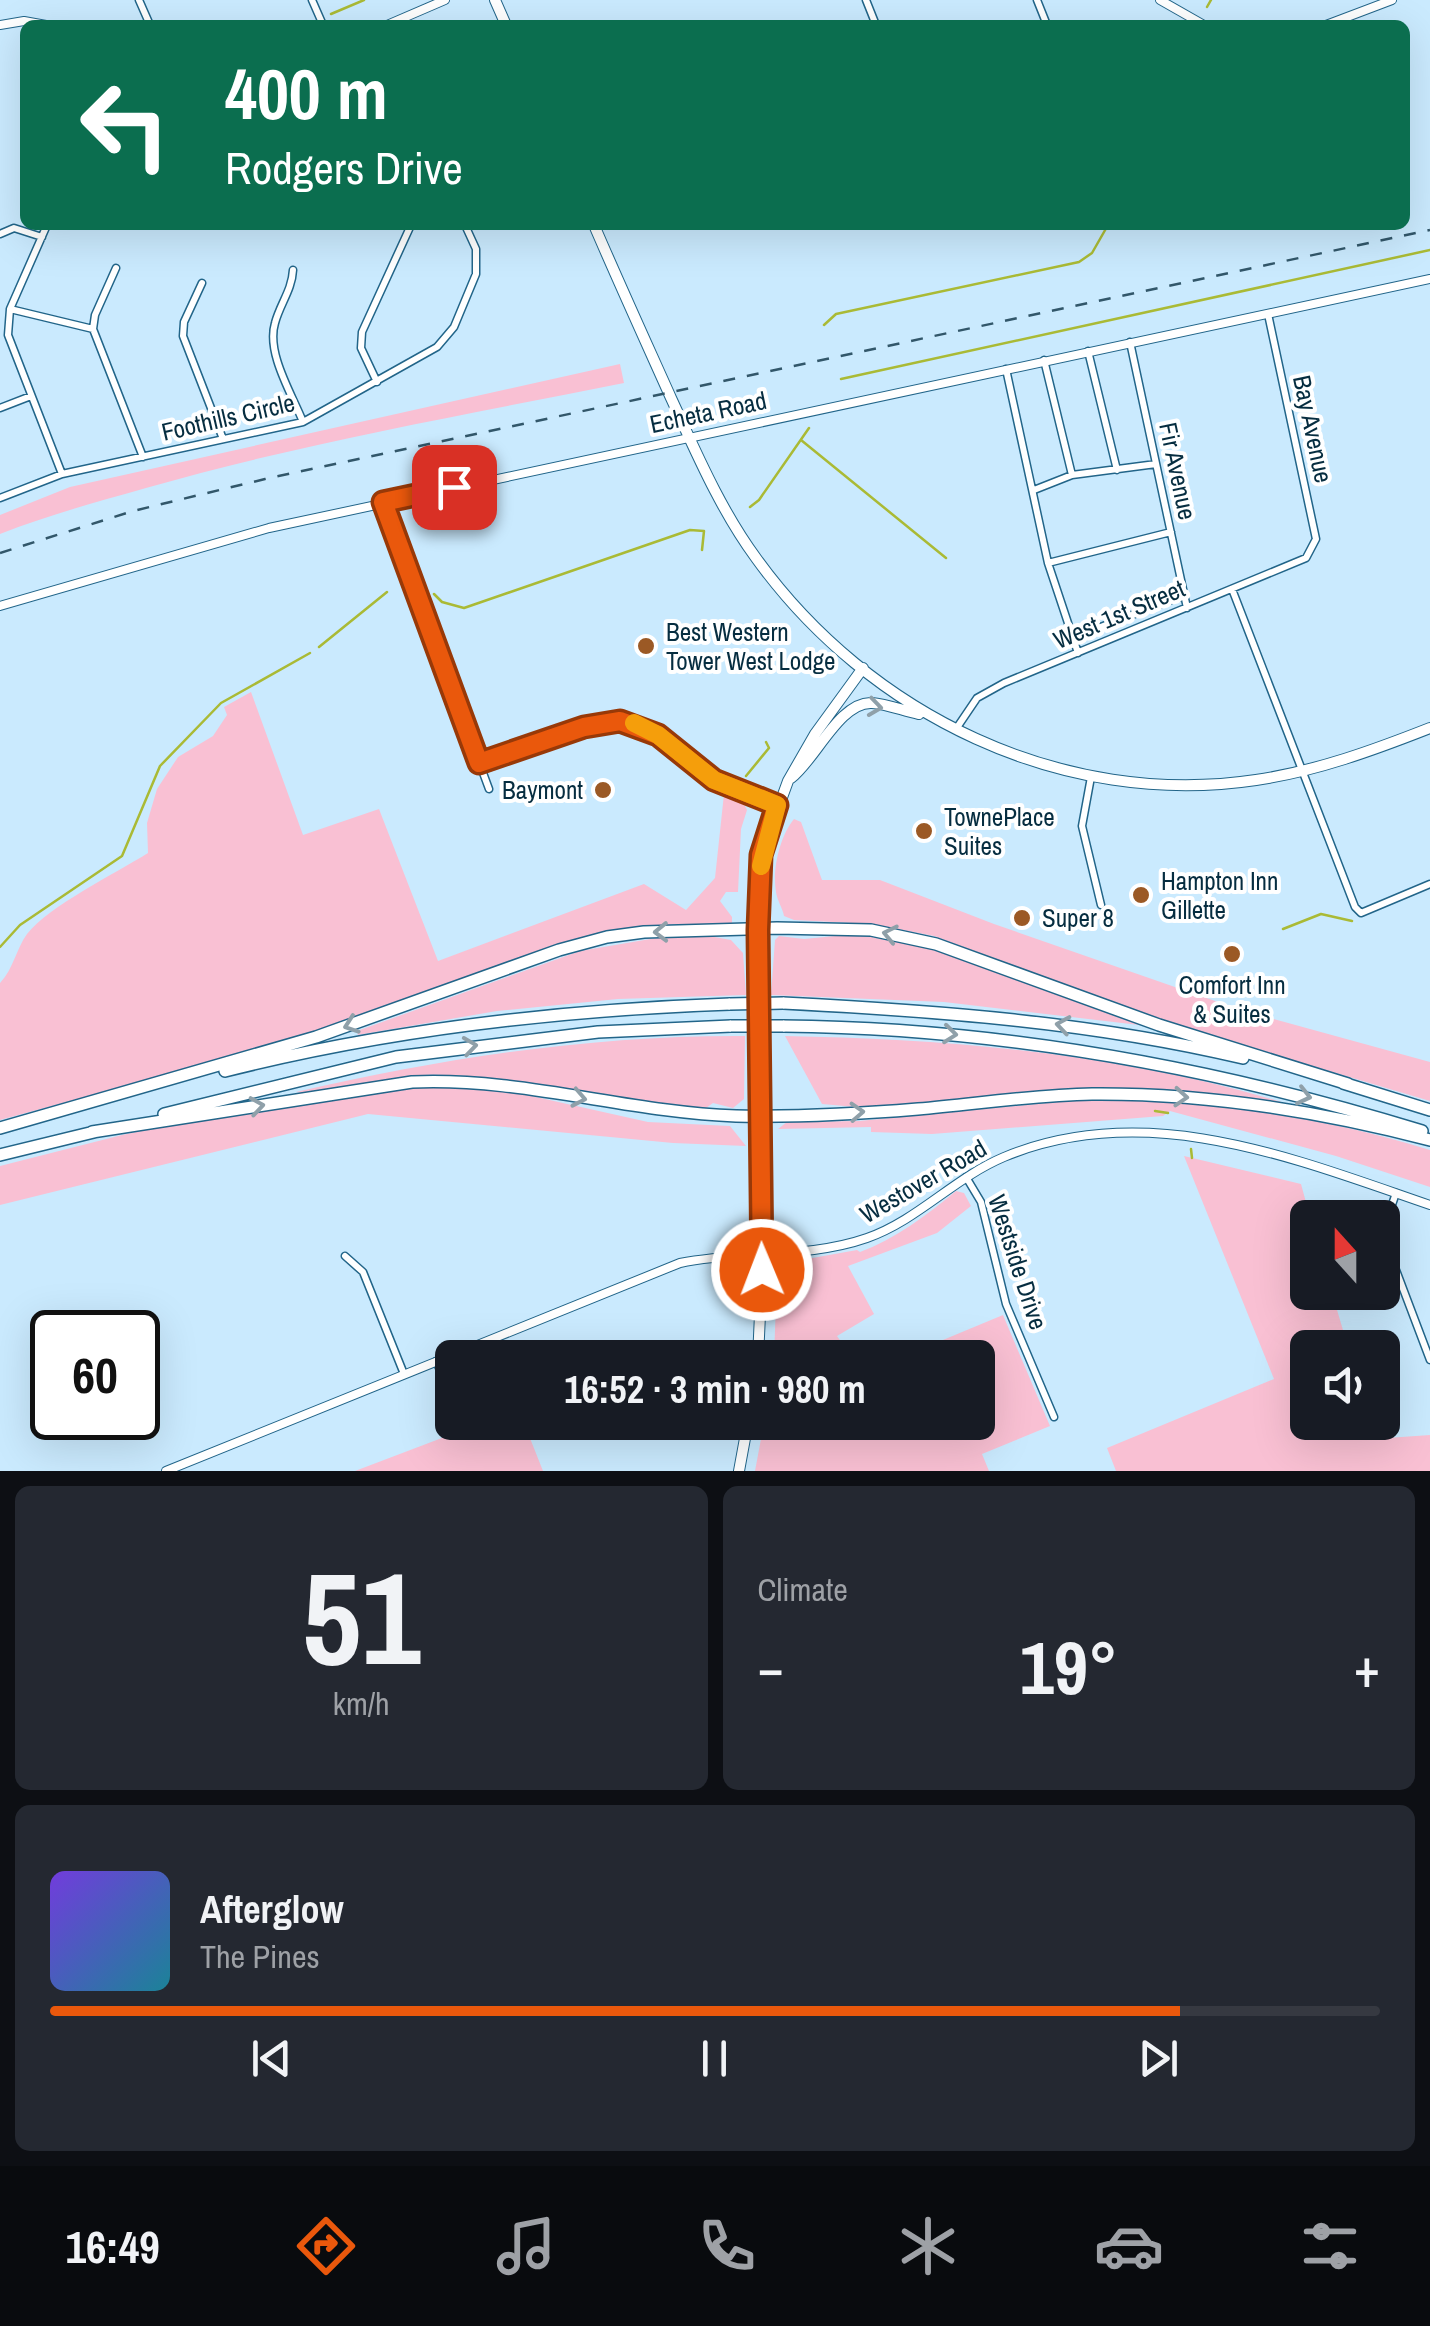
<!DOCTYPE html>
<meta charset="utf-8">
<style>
body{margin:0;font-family:"Archivo Narrow",sans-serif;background:#242831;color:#f1f3f6;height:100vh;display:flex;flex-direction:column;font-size:38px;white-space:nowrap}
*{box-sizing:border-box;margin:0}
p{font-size:32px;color:#9ea1a6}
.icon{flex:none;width:55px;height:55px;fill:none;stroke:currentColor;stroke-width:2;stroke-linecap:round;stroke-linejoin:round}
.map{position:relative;height:1471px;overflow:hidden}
.panel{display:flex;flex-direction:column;gap:15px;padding:15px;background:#0d0f14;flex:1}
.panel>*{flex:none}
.guide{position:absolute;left:20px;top:20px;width:1390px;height:210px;border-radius:15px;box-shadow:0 10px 40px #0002;background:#0b6e4f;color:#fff;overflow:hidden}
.needle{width:65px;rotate:339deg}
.buttons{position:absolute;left:1290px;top:1200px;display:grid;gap:20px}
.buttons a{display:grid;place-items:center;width:110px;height:110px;border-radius:15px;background:#171b24;box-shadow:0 10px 40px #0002;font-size:50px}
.speed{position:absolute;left:30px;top:1310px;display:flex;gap:20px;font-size:50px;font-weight:700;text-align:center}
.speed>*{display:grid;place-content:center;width:130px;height:130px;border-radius:50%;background:#171b24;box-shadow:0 10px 40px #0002;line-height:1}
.speed .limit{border:5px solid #111;border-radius:15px;background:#fff;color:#111}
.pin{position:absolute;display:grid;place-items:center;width:85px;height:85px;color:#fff;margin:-42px;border-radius:20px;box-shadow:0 5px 15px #0006}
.me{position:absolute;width:110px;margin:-55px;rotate:359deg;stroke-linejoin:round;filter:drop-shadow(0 0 8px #0008)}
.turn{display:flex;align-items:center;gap:35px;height:210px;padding:0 40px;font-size:45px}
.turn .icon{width:130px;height:130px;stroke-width:2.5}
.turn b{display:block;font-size:70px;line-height:85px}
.big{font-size:75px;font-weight:800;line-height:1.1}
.panel .card{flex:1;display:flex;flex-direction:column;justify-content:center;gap:15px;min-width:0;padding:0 35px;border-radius:15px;background:#242831}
.panel .dial{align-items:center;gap:0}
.dial b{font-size:130px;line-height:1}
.song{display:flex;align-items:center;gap:30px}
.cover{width:120px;height:120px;border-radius:15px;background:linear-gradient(135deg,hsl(260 70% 55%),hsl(190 70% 35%))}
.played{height:10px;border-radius:5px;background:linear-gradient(90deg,#ea580c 85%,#363941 85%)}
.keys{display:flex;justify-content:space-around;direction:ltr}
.heat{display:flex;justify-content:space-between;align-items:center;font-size:55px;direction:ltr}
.panel .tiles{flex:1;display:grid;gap:15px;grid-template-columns:1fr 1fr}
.card:last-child{grid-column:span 2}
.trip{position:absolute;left:435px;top:1340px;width:560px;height:100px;border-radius:15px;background:#171b24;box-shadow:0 10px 40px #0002;font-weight:800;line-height:100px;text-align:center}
.dock{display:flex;height:160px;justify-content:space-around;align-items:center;background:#090b0e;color:#9ea1a6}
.dock .icon{width:70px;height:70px}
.dock .active{color:#ea580c}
.dock b{font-size:45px;color:#f1f3f6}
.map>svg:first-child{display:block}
.green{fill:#f9c0d3}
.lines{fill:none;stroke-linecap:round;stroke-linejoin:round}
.stream{stroke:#aaba35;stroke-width:2.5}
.minor-casing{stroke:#226589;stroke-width:9}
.tertiary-casing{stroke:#226589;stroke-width:10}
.primary-casing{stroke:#226589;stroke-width:12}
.motorway-casing{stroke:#226589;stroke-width:14}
.minor{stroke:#fff;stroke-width:6}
.tertiary{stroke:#fff;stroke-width:8}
.primary{stroke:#fff;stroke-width:10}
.motorway{stroke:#fff;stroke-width:11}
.rail{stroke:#32576a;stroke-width:2.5;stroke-dasharray:12 12;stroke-linecap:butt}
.motorway-bridge-casing{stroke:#226589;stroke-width:14;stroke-linecap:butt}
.motorway-bridge{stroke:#fff;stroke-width:11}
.oneway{stroke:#8fa0a9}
.route-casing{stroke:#983908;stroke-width:25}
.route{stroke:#ea580c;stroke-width:18}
.slow{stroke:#f59e0b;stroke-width:18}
.poi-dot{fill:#9b5925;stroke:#fff;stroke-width:4}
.labels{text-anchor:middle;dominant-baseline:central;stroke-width:8;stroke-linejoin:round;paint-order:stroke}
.street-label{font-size:25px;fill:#062d40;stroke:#fff}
.poi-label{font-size:25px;fill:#062d40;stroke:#fff;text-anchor:start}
</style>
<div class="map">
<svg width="1430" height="1471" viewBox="0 0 1430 1471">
<rect width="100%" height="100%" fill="#caeafe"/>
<!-- green -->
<path class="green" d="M620,364l4,19c-160,32 -321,60 -478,105 -49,14 -98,27 -146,46v-19l70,-28z
M251,692l52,143 76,-26 59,152 206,-77 42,26 29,-32 9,-84 19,8 4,8 -6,19 -3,63h-12l-6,9 12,16v8l-57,-1 -69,10 -288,100 -318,86v-137c14,-15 16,-34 27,-49 22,-28 89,-61 121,-81l-1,-30 10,-34 21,-32 35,-21 14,-21 -3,-8z
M794,819l7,3 21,58h58l114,44 247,86 189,52v39l-266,-79 -230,-86 -62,-12 -78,-4 -10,-4c-1,-7 -7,-16 -8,-24 -4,-23 4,-56 18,-73z
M856,934l86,17 197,74 -195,-23 -173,-7 4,-55 4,-4 25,3z
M709,936l22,4 12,13 3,42 -128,4 -121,12 -139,24 -1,-4 223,-80 82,-14z
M745,1036l-1,63 -11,9 -20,-5 -7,5c-96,-3 -187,-36 -283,-33 -31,1 -106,22 -127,17 147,-34 298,-57 449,-56z
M785,1036c168,3 342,18 503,68l-94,-11 -338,14 -34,-3z
M415,1087h76l157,35 82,4 16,20 -73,-3 -305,-29 -368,91v-39l122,-31 77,-16z
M1088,1099c117,2 229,16 342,51v37l-94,-31 -166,-45 -7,5 -231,18 -61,-2v-5l-93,2 9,-7 72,-1z
M1184,1156l117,28 9,33 -2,1v74l24,1 16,54 -40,1v74l60,1 5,16 57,-4v36h-314l-9,-23 167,-69z
M956,1191l8,2 7,13 -34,27 -89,33 26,48 -37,22 14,20 11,-6 5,7h-93l3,-80 13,-15 67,-12 3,2c35,-13 66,-36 96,-61z
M1003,1315l47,111 -68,28 7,17h-234l9,-48 214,-1v-64l-76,-1z
M484,1422l40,1 19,48h-188z"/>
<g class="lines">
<!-- stream -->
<path class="stream" d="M1207,7l4,-7
M331,14l33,-14
M824,325l12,-11 243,-52 13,-9 16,-28
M841,379l589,-129
M801,440l145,118
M750,507l9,-7 50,-72
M434,594l8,8 22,6 226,-78 14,1 -2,19
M319,647l68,-55
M746,776l23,-28 -3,-6
M1283,929l38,-15 31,7
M0,947l20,-22 102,-69 38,-90 61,-63 89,-50
M1155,1111l13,2
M1191,1149l1,9"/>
<!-- minor casing -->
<g class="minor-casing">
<path id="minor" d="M139,0l11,25
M312,0l11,25
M866,0l10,25
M1037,0l10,25
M47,225l-37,84 -2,26 54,139
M0,234l14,-6 28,9
M116,268l-21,47 -2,14 50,128
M293,270c-1,20 -13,34 -18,53 -9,30 17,71 28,99
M202,283l-18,39 -1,14 40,103
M10,309l83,20
M1130,342l57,266
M1088,351l29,119
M1044,360l28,115
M1006,369l42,194 30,90
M377,382l-16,-34 1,-16 49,-107
M0,408l31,-12
M1034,490l38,-15 84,-11
M0,498l62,-24 241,-52 134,-75 17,-20 22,-53v-25l-11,-24
M383,502l106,287
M1048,563l123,-31
M1232,589l123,318 6,6 69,-29
M1072,638l112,-43
M956,729l21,-31 27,-15 302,-125 10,-19 -48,-225
M479,763l105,-36 36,-6 38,14 56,45 63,25
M1091,777l-9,49 19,79
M966,1177l15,25 25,102 48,113
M1396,1193l-12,35 4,21 42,111
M345,1256l18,16 41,102
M436,1361l7,16"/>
</g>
<!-- tertiary casing -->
<g class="tertiary-casing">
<path id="tertiary" d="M1160,0l44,25
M0,25l24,-4 22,4
M387,25l58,-25
M1326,25l66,-25
M0,606l269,-78 1161,-249
M166,1471l514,-208c61,-13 127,-4 187,-25 51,-18 87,-60 137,-81 142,-59 289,1 426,48"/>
</g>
<!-- primary casing -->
<g class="primary-casing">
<path id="primary" d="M495,0l11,25
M594,225c25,58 51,115 77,173 25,54 49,111 85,160 113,157 307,251 500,222 61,-9 118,-30 174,-52
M791,778c24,-18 49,-77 81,-75 15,1 32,8 47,11
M758,1358l4,-87 -4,-342 3,-74 27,-74 27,-47 48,-66
M739,1471l9,-49"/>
</g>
<!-- motorway casing -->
<g class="motorway-casing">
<path id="motorway" d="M783,1003c155,8 308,19 460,55
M783,1026c218,2 431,41 639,105
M225,1071c166,-42 334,-61 505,-67
M1343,1083l87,27
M164,1114l232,-57 202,-25 133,-6
M0,1128l316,-91 243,-87 48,-13 37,-5 133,-4 94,2 65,14 223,81 189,59
M92,1132l320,-50c109,-5 214,30 324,34 60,1 122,-2 182,-7 58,-5 116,-14 174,-15 116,-1 227,17 338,46
M0,1155l98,-24"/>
</g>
<!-- minor -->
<use href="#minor" class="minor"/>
<!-- tertiary -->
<use href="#tertiary" class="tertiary"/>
<!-- primary -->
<use href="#primary" class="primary"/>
<!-- motorway -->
<use href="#motorway" class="motorway"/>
<!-- rail -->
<path class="rail" d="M0,553l133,-42 132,-32 1165,-249"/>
<!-- motorway-bridge casing -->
<g class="motorway-bridge-casing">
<path id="motorway-bridge" d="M730,1004l53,-1
M731,1026h52"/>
</g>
<!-- motorway-bridge -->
<use href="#motorway-bridge" class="motorway-bridge"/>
</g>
<!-- one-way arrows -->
<defs><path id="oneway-chevron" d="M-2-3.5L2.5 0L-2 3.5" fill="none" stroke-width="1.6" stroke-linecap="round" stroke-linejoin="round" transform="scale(2.5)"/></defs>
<g class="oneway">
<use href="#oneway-chevron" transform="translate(875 707) rotate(8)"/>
<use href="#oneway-chevron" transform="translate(661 932) rotate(179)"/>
<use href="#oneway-chevron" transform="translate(890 934) rotate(-168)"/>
<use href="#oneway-chevron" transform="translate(351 1025) rotate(161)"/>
<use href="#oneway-chevron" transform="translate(1063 1025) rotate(-171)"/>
<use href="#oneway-chevron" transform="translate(950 1034) rotate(6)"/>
<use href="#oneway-chevron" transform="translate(470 1046) rotate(-8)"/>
<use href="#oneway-chevron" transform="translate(1304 1096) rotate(13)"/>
<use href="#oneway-chevron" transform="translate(1181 1097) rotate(4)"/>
<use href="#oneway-chevron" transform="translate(579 1098) rotate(11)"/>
<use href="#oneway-chevron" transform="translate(257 1106) rotate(-9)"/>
<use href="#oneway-chevron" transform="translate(857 1112) rotate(-3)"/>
</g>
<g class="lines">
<!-- route casing -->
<g class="route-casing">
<path id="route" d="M454,487l-71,15 96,261 105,-36 36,-6 38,14 56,45 63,25 -16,50 -3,75 4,340"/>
</g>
<!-- route -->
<use href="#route" class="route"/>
<!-- slow -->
<path class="slow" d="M634,723l24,12 56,45 63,25 -16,61"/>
</g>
<!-- markers -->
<g class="poi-dot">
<circle cx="646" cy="646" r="10"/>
<circle cx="603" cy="790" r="10"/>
<circle cx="924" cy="831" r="10"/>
<circle cx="1141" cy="895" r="10"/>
<circle cx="1022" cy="918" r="10"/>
<circle cx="1232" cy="954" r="10"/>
</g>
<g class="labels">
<!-- street labels -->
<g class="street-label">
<text transform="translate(708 412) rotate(-12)">Echeta Road</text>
<text transform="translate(228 417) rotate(-13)">Foothills Circle</text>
<text transform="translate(1313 429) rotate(78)">Bay Avenue</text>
<text transform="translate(1178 471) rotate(78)">Fir Avenue</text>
<text transform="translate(1119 614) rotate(-23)">West 1st Street</text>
<text transform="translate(923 1181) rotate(-30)">Westover Road</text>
<text transform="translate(1018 1262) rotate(72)">Westside Drive</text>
</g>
<!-- poi labels -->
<g class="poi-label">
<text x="666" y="632">Best Western<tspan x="666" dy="29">Tower West Lodge</tspan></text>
<text x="583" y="790" text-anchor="end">Baymont</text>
<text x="944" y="817">TownePlace<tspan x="944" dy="29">Suites</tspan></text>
<text x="1161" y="881">Hampton Inn<tspan x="1161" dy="29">Gillette</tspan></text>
<text x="1042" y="918">Super 8</text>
<text x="1232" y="985" text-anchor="middle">Comfort Inn<tspan x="1232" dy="29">&amp; Suites</tspan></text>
</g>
</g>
</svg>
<div class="buttons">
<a><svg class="needle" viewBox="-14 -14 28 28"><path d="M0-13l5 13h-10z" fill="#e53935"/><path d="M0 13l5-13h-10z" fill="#9ea1a6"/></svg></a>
<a><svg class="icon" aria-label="sound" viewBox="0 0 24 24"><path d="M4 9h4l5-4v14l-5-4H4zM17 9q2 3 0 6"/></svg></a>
</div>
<div class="speed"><div class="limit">60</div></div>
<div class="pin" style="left:454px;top:487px;background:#d93025"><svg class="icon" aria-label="arrive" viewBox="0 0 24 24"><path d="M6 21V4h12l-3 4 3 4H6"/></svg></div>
<svg class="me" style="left:762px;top:1270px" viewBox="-20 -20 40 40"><circle r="17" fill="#ea580c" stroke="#fff" stroke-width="3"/><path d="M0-11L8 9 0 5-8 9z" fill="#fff"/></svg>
<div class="trip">16:52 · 3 min · 980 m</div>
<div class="guide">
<div class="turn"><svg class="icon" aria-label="left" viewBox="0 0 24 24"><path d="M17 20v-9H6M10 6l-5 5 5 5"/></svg><div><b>400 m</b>Rodgers Drive</div></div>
</div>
</div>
<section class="panel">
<div class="tiles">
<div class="card dial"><b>51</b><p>km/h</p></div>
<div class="card"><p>Climate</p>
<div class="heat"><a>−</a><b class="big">19°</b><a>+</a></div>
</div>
<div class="card">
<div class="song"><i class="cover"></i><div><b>Afterglow</b><p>The Pines</p></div></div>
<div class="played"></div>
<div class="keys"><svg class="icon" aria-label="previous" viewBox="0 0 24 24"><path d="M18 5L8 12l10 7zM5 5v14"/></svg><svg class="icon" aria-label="pause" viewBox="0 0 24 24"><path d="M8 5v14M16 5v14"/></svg><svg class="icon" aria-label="next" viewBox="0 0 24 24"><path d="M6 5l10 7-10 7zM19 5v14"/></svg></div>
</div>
</div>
</section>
<nav class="dock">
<b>16:49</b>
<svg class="icon active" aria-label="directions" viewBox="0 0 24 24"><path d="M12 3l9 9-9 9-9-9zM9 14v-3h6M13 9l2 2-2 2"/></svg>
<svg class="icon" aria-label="music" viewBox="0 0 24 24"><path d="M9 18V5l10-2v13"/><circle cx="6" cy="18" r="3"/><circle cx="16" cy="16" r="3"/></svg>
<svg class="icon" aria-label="phone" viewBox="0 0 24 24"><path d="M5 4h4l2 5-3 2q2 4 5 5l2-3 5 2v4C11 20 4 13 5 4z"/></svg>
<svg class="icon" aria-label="climate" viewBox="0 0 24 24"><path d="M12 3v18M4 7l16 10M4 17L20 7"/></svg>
<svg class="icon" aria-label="car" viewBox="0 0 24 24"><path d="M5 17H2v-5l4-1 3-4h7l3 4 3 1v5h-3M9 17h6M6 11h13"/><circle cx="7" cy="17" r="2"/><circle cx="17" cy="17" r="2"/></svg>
<svg class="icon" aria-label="filters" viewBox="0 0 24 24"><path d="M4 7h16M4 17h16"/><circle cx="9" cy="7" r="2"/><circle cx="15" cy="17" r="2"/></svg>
</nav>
